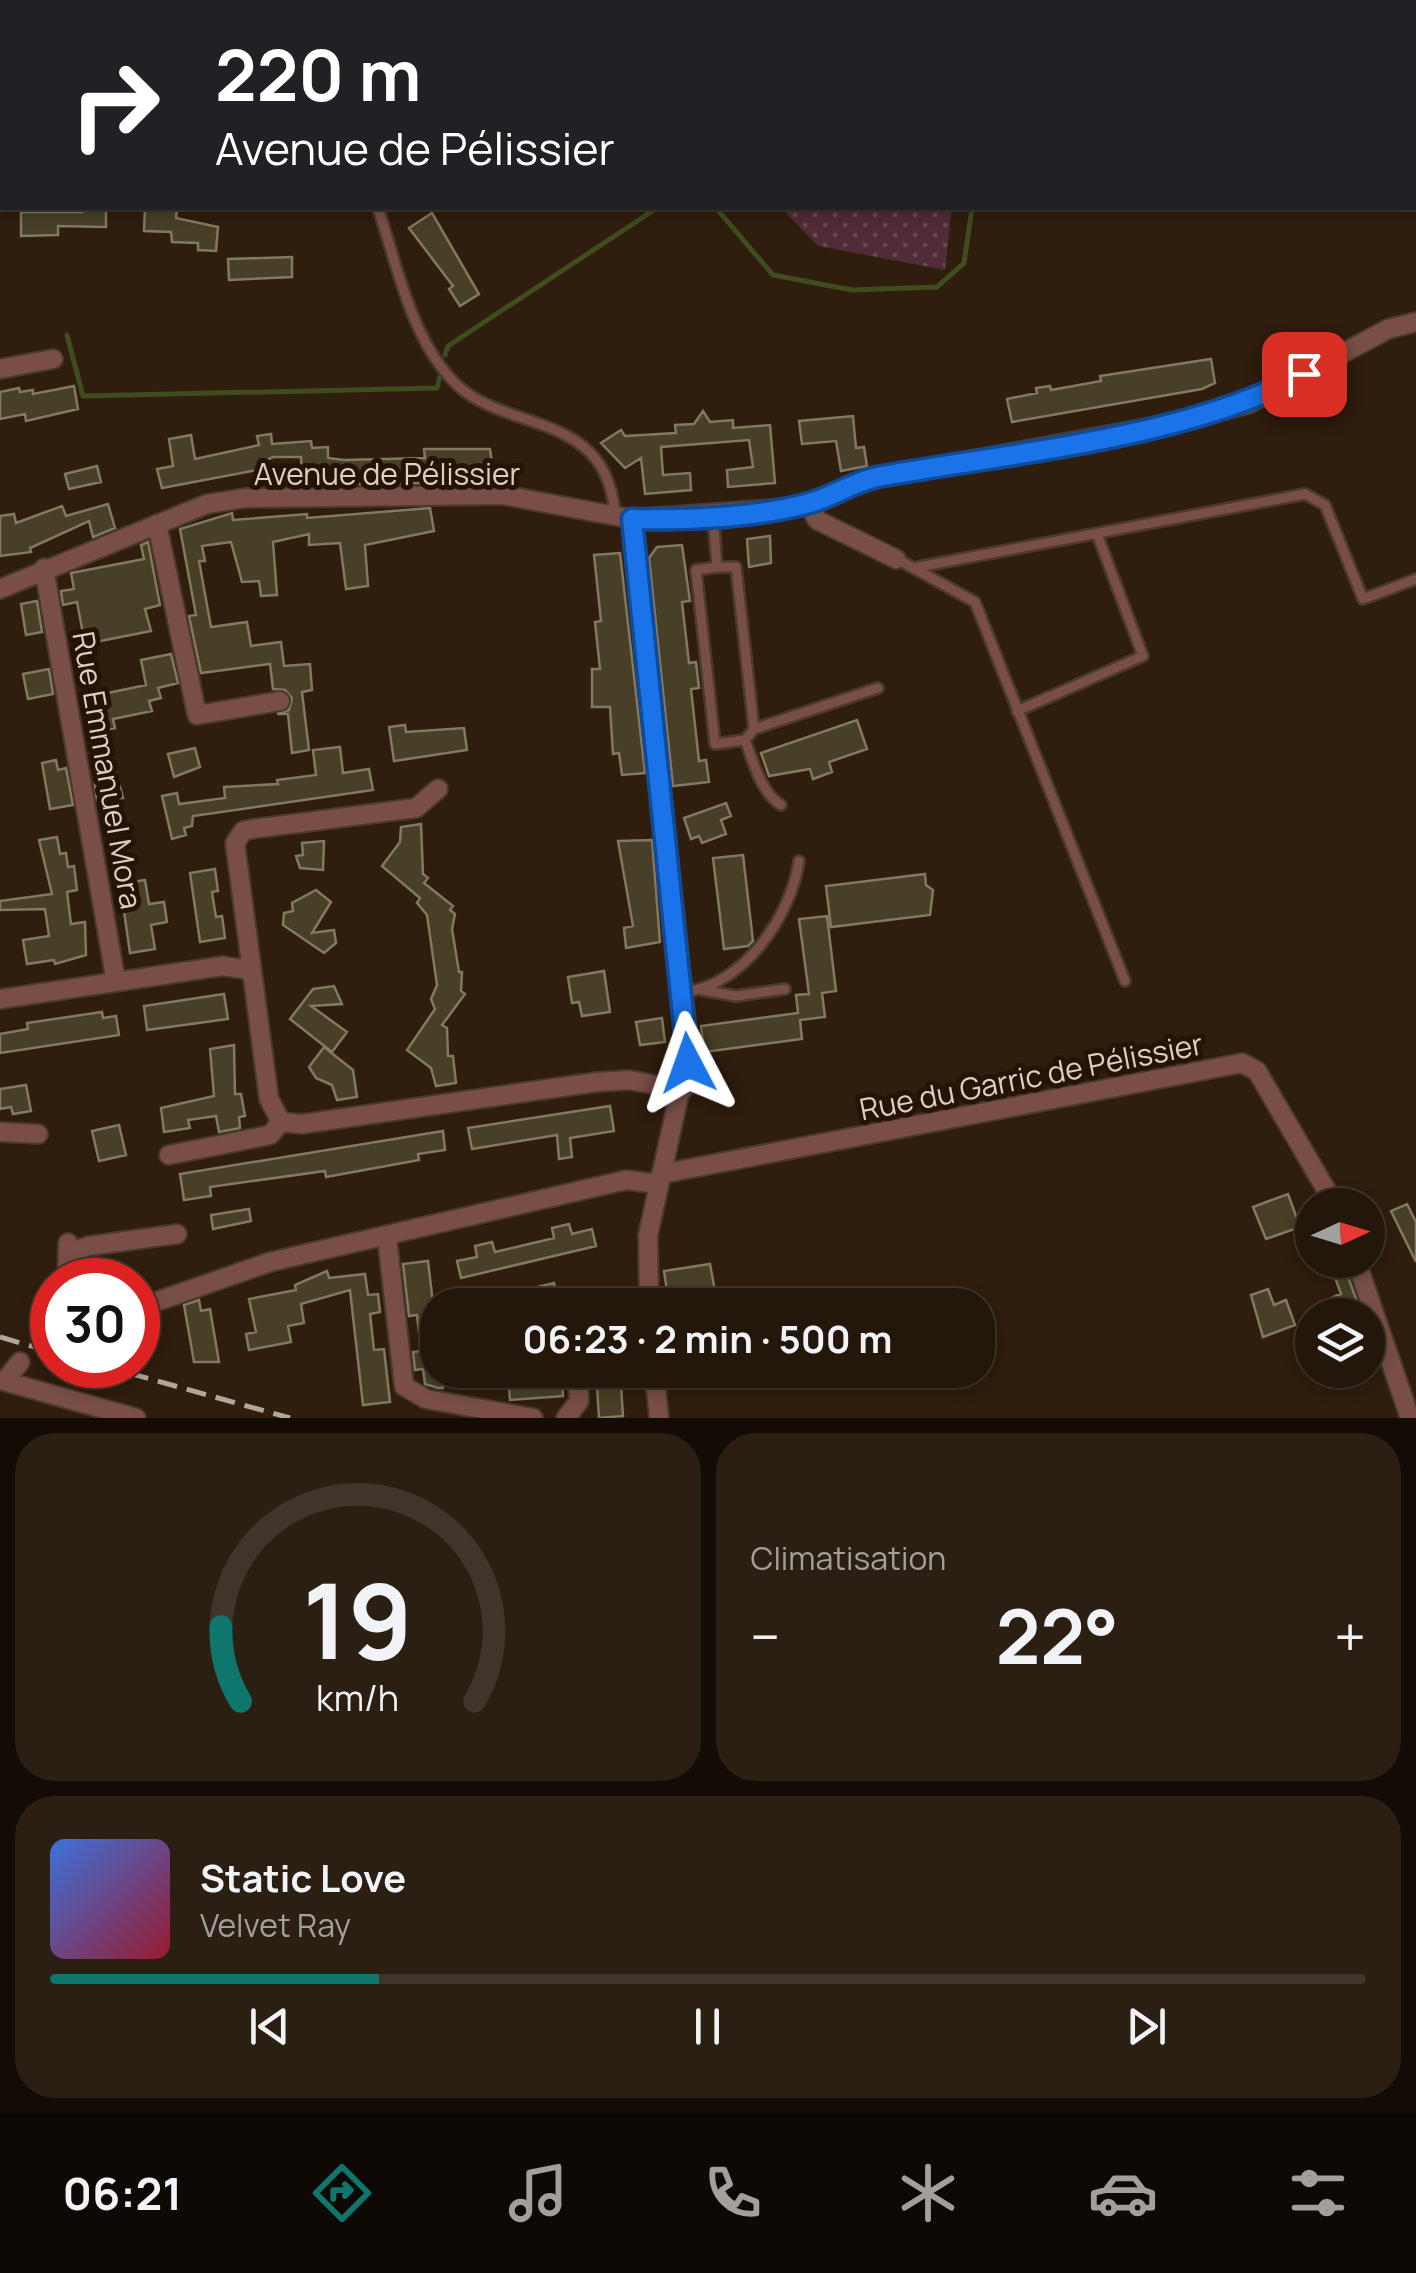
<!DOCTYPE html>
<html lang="fr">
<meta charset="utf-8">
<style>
body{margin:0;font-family:Manrope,sans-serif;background:#2b1f13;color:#f1f3f6;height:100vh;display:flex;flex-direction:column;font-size:38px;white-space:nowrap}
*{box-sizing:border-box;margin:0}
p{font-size:32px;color:#a39f9c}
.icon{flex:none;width:55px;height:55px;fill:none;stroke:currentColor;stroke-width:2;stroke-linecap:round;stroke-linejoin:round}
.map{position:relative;height:1418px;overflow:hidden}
.side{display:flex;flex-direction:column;gap:15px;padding:15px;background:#130c06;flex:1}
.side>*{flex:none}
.top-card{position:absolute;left:0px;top:0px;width:1418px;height:210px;box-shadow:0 5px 15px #0003,0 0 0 2px #40352b;background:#202124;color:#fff;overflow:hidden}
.needle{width:65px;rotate:86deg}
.controls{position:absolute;left:1295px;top:1188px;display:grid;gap:20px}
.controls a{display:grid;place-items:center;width:90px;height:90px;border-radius:50%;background:#23160a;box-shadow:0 5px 15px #0003,0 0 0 2px #40352b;font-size:50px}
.speed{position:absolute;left:30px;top:1258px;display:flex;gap:20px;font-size:50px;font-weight:700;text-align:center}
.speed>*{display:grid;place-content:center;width:130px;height:130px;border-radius:50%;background:#23160a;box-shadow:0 5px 15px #0003,0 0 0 2px #40352b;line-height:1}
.speed .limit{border:15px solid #d22;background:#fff;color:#111}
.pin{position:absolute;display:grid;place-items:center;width:85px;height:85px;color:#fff;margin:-42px;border-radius:20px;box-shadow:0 5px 15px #0006}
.me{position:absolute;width:110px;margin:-55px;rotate:356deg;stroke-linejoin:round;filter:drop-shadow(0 0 8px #0008)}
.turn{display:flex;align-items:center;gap:35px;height:210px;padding:0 50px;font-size:45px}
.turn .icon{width:130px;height:130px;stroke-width:2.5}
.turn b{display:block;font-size:70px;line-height:85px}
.big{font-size:75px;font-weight:700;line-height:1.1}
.side .tile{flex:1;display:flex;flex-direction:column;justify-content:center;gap:15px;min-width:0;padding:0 35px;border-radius:40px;background:#2b1f13}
.side .dial{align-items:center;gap:0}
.dial svg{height:260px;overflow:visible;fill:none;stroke:#40352b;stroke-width:7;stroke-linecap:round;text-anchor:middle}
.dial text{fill:#f1f3f6;stroke:none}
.song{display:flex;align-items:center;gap:30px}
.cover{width:120px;height:120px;border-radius:15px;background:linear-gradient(135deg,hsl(220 70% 55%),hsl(350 70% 35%))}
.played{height:10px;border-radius:5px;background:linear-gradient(90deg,#0f766e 25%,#40352b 25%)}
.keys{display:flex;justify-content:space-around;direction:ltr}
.heat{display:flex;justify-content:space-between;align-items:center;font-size:55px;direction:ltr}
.side .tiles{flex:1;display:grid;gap:15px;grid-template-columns:1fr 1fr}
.tile:last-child{grid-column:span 2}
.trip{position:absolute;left:420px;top:1288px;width:575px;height:100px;border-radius:40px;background:#23160a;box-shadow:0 5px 15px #0003,0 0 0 2px #40352b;font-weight:700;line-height:100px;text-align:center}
.tab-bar{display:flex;height:160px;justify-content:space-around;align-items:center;background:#0e0904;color:#a39f9c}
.tab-bar .icon{width:70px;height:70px}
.tab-bar .selected{color:#0f766e}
.tab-bar b{font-size:45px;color:#f1f3f6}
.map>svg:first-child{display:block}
.park{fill:url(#park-dots)}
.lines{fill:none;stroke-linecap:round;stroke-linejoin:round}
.stream{stroke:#3f4c1d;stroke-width:5}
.building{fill:#473f27;stroke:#82795f;stroke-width:2.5}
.lane-casing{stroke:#4b3a2b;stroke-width:14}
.street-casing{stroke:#4b3a2b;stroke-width:22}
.lane{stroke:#794e47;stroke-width:9}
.street{stroke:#794e47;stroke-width:18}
.rail{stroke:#b2a599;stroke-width:5;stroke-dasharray:20 10;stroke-linecap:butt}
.route-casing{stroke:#114b97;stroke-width:25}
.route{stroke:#1a73e8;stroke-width:18}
.labels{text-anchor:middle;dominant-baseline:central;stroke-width:10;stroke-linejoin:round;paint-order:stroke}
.street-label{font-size:30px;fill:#dcd0c6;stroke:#251405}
</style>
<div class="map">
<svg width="1416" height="1418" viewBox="0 0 1416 1418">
<defs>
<pattern id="park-dots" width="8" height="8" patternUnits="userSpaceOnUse" patternTransform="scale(2.5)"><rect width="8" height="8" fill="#502b38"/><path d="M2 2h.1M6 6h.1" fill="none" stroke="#694953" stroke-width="1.8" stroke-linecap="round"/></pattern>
</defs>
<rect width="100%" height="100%" fill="#2f1d0d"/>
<!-- park -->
<path class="park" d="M825,0h457l3,2h-463z
M781,208h171l-7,62 -127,-24z"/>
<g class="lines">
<!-- stream -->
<path class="stream" d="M716,208l57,67 79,15 85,-3 27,-24 8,-55
M1226,208h13
M67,335l16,61 354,-8 3,-12
M445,355l3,-9 209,-138"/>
</g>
<!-- building -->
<path class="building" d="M82,208l24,3v16l-48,-1v9l-37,1v-24h61z
M145,208h32l-1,10 42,9 -2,24 -18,-1v-7l-26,-1 -1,-10 -27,-1z
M432,213l47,81 -19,12 -11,-17 4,-3 -44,-58z
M292,257v20l-63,3 -1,-21z
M1211,359l4,24 -13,6 -190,33 -5,-23 30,-6 -1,-5 14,-2 1,4 50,-9 -1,-5z
M74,386l4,23 -52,12 -1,-7 -25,5v-27l19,-4 1,4 13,-2v4z
M703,411l7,11 23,-2v8l37,-3 5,58 -47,4 -1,-17 26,-3 -4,-27 -88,7 2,28 27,-2 1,17 -46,4 -4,-36 -16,10 -24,-25 20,-13 4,6 51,-3 -1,-8 19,-1z
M853,416l3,32 8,-1 3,19 -26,5 -5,-30 -34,3 -3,-23z
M271,434l1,10 39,-3 1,7 16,-1v11l16,2 81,-2 -1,-9h66l4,29 -69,-1v6l-57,1h-10v-4l-56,1 -1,-24h-28l-11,5 1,7 -101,19 -5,-19 16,-3 -4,-27 22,-4 4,24 64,-14 -2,-9z
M97,466l4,16 -32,7 -4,-15z
M108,504l7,24 -22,9 -4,-16 -59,27 1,4 -31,4v-40l14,-2 2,9 46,-17 4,10z
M430,508l4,23 -69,14 3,41 -22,3 -6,-46 -31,2v-11l-36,8 4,53 -16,1 -2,-15 -17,1 -11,-40 -29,4 3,15h-6l12,66 36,-5 4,24 30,-4 3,24 26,-2 2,26 -10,2 7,58 -17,3 -4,-39h-11l12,-4 3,-12 -7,-8 -12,-1 -3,-25 -69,9 -12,-57 7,-1 -16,-86 52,-16 1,7 74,-6v4z
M770,536l1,27 -22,4 -2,-28z
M148,542l12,63 -15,4 6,22 -66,13 -8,-42 -14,3 -2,-14 13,-2 -3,-16 73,-14 -3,-14z
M682,545l8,56 -8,1 7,61 7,-1 3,26 -8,1 8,72 7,-1 3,22 -36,4 -24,-228 8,-11z
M620,553l25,220 -23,2 -3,-22 -6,1 -3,-47h-18v-38h8l-5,-47 6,-1 -7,-66z
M37,601l5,31 -16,3 -5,-31z
M171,654l7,29 -20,5 3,10 -12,3 3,10 -39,8 2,9 -10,2 18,68 -26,3 -13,-103 62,-13 -5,-25z
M49,669l4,25 -25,5 -5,-25z
M857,720l10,29 -38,13 3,10 -19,7 -3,-10 -41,7 -8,-23z
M405,725l1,7 58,-4 3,22 -73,11 -5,-34z
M340,747l3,26 26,-4 4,21 -180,26 -1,10 -8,2 2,7 -14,4 -10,-43 15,-3 2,11 46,-6 -1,-11 54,-3 -1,-4 39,-5 -3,-25z
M195,748l5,19 -26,10 -6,-23z
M56,760l2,10 8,-2 7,37 -23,4 -8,-46z
M726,803l5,13 -10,4 5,14 -24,9 -3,-7 -8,3 -7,-21z
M421,824l2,50 5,4 -4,5 29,23 -3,4 5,4 -3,15 7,43h3l-1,19 4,3 -23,31 5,3 1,28h5l3,27 -20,3 -5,-18 -24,-18 28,-41 -4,-10 6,-14 -10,-70 -10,-12 3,-5 -38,-32 18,-24 1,-15z
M57,837l3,17 6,-1 2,14 6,-1 3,24 -10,2 4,32 14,-2 1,33 -31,9 -1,-4 -27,4 -4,-24 26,-4 -4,-27 -45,1v-9l52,-7 -13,-54z
M652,840l8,102 -34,6 -2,-20 9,-2 -15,-85z
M324,841l-1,29 -23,-2 -4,-12 7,-1 -1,-12z
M743,855l10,86 -5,5 -24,3 -11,-91z
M215,869l3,22 -6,1 2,13 2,12 6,-1 3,22 -25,4 -10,-69z
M925,874l1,11 7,5 -3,25 -99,12 -5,-41z
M145,880l4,24 15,-2 3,20 -16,3 4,24 -25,4 -10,-69z
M316,890l15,12 -19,31 22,-3 2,13 -12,10 -41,-28 1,-12 9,-2 -1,-8z
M827,916l9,75 -14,2 3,24 -25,3 2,19 -98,13 -3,-26 97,-13 -2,-18 13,-1 -10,-75z
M604,971l6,41 -28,4 -3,-14 -7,1 -4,-26z
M334,986l8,18 -31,2 36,26 -15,20 -42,-33 23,-30z
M224,994l4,25 -81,11 -3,-24z
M102,1012l1,6 13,-2 3,19 -119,18v-19l28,-5 -1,-6z
M662,1018l3,24 -25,3 -4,-23z
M234,1045l1,49h6l4,22 -6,1 1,11 -21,4 -3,-16 -28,4 2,8 -26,4 -3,-24 53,-12 -4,-47z
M324,1047l29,23 4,27 -20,3 -5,-15 -16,-7 -7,-11z
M26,1085l5,26 -18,3 -2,-7 -11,2v-20z
M610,1106l4,25 -44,7 2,19 -13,2 -2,-24 -85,14 -4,-21z
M119,1125l7,30 -27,6 -7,-30z
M443,1131l2,19 -27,4 1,6 -93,17 -1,-6 -115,16 1,9 -27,4 -4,-26z
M1288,1194l12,33 -34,12 -13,-32z
M1407,1204l9,18v40l-25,-51z
M249,1209l2,12 -38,8 -2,-14z
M569,1224l3,10 20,-5 4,17 -135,32 -4,-17 20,-4 -2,-11 17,-4 3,10 59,-14 -2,-10z
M1342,1260l10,28 10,27h-22l-7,-18 8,-3 -11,-31z
M428,1261l15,127h-5l-13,-4 -2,-15 -8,1 -2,-18 8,-1 -4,-36 -8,1 -6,-52z
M710,1264l5,27 -11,1 2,10 -13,2 -2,-10 -23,4 -4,-27z
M327,1271l2,7 36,-4 3,21 10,-1 2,18 -10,2 4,36 10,-1 6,53 -27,3 -13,-115 -49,14 3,19 -16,3 3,16 -42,8 -3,-16 10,-2 -7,-33 47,-9 -1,-5z
M554,1283l2,10 51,-3 1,15h-124l-1,-5z
M1268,1289l6,16 12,-5 9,25 -32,12 -12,-42z
M199,1300l2,11 9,-2 9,53h-25l-10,-57z
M561,1370l2,26 -53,4 -2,-26z
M596,1370h24l3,46 -24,2z"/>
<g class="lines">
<!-- lane casing -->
<g class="lane-casing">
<path id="lane" d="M378,208c19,57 33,131 77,175 51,51 154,26 160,134
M713,516l4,51 -21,3 19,174 30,-4 9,-11 -18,-162h-19
M897,559l78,43 150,379
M918,567l387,-73 20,11 38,94 53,-20
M1017,711l126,-55 -46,-122
M754,729l124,-41
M745,740c8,21 16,53 36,65
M702,990l34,6 49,-7
M683,992c60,-5 108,-76 116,-131"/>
</g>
<!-- street casing -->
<g class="street-casing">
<path id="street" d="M20,2l2,-2
M782,2l3,-2
M0,21l2,-2
M0,165h2
M0,369l53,-10
M809,504l8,16 79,39
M632,519l57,531 -41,185 1,70
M157,524l40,191 83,-14
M44,568l72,414
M0,589l207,-85 38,-6 258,-3 129,24 155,-11 22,-4 60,-25 283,-52 96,-23 140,-75 28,-7
M438,789l-22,19 -164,21 -9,2 -8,12 34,256 12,23 21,2 295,-42 32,-2 54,10
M0,999l223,-33 26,4
M0,1132l38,2
M169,1155l101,-20 11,-13
M661,1174l581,-111 15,8 78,134
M387,1238l17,148 22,13 107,19
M68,1253l21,-7 88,-12
M1356,1260l54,158
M67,1280l1,-37
M138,1308l132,-46 356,-82 33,4
M654,1370l5,48
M0,1380l136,38
M5,1381l15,-19
M566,1418l13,-17 -1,-31"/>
</g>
<!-- lane -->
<use href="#lane" class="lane"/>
<!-- street -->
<use href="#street" class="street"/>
<!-- rail -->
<path class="rail" d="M0,1337l52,15
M100,1365l190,53"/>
</g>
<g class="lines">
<!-- route casing -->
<g class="route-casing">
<path id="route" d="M688,1063l-56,-544c56,1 120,-1 174,-15 25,-6 47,-22 71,-27 133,-24 311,-39 427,-103"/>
</g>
<!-- route -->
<use href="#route" class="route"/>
</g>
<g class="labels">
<!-- street labels -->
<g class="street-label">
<text x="387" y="473">Avenue de Pélissier</text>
<text transform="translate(108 770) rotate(80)">Rue Emmanuel Mora</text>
<text transform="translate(1031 1076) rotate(-11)">Rue du Garric de Pélissier</text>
</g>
</g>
</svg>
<div class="controls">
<a><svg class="needle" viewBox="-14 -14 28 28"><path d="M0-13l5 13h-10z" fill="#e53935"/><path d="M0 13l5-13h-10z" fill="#a39f9c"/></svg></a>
<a><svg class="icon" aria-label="layers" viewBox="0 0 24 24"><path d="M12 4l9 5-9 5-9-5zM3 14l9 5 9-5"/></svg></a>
</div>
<div class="speed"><div class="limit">30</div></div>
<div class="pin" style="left:1304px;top:374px;background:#d93025"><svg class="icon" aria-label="arrive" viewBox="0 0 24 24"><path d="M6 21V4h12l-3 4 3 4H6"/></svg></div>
<svg class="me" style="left:688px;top:1063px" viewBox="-20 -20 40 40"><path d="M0-17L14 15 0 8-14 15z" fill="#1a73e8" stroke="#fff" stroke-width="4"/></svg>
<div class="trip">06:23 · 2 min · 500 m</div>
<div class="top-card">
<div class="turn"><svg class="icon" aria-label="right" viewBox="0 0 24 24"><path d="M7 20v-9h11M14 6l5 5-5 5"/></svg><div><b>220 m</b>Avenue de Pélissier</div></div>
</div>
</div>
<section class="side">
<div class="tiles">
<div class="tile dial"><svg viewBox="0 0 100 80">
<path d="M14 69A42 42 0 1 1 86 69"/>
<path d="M14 69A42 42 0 0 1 8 46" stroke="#0f766e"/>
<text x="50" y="56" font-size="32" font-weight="700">19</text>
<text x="50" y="72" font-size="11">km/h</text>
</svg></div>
<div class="tile"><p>Climatisation</p>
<div class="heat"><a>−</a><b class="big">22°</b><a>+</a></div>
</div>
<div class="tile">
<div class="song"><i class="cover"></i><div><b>Static Love</b><p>Velvet Ray</p></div></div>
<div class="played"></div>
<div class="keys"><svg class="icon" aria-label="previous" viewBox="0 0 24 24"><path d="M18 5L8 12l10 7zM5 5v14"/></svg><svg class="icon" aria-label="pause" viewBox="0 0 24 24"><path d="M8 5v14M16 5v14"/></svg><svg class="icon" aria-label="next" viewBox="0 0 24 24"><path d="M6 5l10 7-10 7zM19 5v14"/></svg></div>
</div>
</div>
</section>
<nav class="tab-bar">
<b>06:21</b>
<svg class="icon selected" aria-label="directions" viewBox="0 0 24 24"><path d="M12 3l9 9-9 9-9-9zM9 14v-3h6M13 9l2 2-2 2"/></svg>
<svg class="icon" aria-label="music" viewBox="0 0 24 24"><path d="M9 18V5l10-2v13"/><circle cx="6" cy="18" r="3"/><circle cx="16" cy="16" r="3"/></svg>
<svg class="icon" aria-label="phone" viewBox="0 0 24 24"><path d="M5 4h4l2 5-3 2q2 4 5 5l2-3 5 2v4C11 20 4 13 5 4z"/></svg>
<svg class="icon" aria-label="climate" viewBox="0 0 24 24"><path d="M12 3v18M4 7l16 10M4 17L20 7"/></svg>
<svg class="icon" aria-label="car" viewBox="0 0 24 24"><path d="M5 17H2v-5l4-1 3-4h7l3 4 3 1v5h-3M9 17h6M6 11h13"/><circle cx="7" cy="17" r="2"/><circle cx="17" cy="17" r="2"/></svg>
<svg class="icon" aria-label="filters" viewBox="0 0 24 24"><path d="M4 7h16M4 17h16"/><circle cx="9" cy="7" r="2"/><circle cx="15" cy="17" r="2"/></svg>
</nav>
